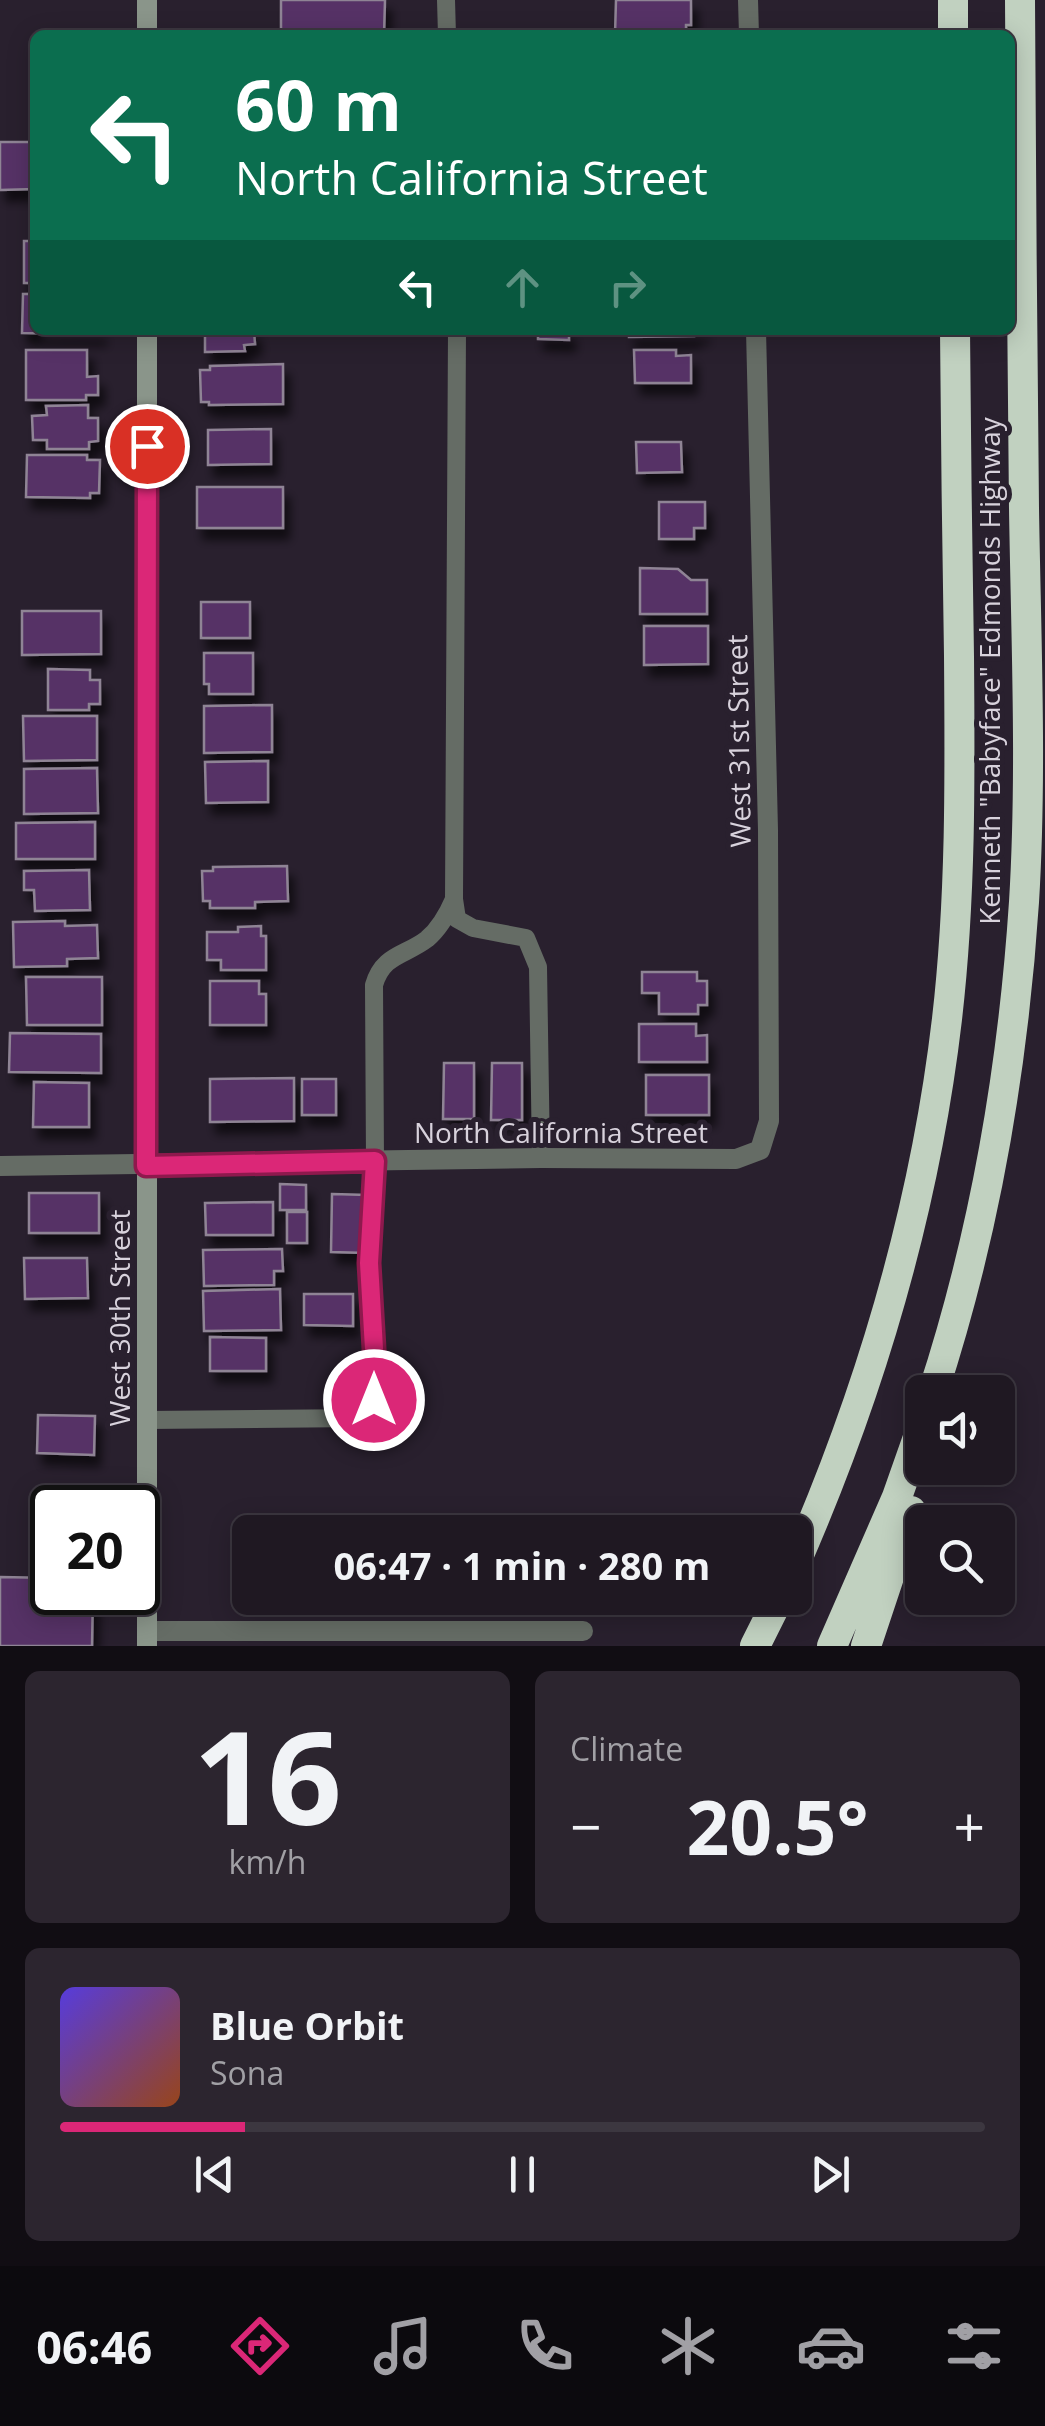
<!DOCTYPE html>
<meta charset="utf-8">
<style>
body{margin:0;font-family:"Open Sans",sans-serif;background:#2c252f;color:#f1f3f6;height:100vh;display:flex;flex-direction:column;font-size:38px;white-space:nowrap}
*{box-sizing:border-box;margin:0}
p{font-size:32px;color:#a1a0a5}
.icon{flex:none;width:55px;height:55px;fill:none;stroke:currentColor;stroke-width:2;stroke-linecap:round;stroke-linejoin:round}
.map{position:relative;height:1646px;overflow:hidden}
.panel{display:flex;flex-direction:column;gap:25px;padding:25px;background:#110d13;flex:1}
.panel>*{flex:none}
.top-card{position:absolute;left:30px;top:30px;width:985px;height:305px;border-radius:15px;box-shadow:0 5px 25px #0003,0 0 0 2px #3c3740;background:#0b6e4f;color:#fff;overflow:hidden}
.buttons{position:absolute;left:905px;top:1375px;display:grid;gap:20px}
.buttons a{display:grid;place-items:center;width:110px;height:110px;border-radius:15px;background:#1f1822;box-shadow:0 5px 25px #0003,0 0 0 2px #3c3740;font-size:50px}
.speed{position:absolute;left:30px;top:1485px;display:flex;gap:20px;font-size:50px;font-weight:700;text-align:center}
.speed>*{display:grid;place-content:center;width:130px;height:130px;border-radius:50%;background:#1f1822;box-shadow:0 5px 25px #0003,0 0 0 2px #3c3740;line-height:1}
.speed .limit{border:5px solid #111;border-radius:15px;background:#fff;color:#111}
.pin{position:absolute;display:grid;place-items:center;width:85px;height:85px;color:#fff;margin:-42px;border:5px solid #fff;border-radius:50%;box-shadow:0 2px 10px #0007}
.me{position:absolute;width:110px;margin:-55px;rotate:0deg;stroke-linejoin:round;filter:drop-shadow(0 0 8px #0008)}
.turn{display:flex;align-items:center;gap:35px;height:210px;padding:0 40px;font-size:45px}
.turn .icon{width:130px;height:130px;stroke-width:2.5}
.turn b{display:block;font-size:70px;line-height:85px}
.lanes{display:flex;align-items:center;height:95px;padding:0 40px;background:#0003;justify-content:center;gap:50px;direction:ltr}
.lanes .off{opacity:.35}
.big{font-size:75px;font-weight:700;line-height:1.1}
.panel .widget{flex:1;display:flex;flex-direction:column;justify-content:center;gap:15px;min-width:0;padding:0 35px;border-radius:15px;background:#2c252f}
.panel .dial{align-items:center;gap:0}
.dial b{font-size:130px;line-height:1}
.song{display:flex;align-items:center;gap:30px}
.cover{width:120px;height:120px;border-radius:15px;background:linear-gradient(135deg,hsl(250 70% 55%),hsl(20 70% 35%))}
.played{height:10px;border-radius:5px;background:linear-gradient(90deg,#db2777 20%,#3c3740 20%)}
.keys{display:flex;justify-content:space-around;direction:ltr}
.heat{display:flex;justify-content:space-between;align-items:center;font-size:55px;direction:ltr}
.panel .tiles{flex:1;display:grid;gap:25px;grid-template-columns:1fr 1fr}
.widget:last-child{grid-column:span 2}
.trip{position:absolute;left:232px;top:1515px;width:580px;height:100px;border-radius:15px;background:#1f1822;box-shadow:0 5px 25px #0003,0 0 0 2px #3c3740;font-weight:700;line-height:100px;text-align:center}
.menu{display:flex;height:160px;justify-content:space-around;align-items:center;background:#0c0a0e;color:#a1a0a5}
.menu .icon{width:70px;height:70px}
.menu .active{color:#db2777}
.menu b{font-size:45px;color:#f1f3f6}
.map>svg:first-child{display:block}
.building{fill:#563266;stroke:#8f8495;stroke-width:2.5;filter:url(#shadow)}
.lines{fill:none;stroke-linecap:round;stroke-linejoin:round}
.lane{stroke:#656c65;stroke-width:18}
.street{stroke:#656c65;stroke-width:20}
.secondary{stroke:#8a958a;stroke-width:20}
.highway{stroke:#c1d1c0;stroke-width:30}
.route-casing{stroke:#8e194d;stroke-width:25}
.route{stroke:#db2777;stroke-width:18}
.labels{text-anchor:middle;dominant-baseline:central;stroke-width:10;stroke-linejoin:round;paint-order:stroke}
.street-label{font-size:28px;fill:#d8d2dc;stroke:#29202e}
</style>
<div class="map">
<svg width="1045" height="1646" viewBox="0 0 1045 1646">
<defs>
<filter id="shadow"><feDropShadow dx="6" dy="11" stdDeviation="5" flood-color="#0009"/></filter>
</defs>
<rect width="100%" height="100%" fill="#29202e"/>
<!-- building -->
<path class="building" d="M281,0h104l-1,35h-103z
M616,0h75v25h-5v10h-71z
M0,142h35v47l-35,1z
M24,241h11v42h-11z
M23,294h12v36h65v4l-78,-1z
M205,330h49l1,14 -11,1 1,6 -40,1z
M538,330h31v10l-31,-1z
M629,330h74v2h-9v4l-65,1z
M26,350h61v27l11,-1v19h-12v5h-60z
M634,350h42v6l15,-1v28h-56z
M283,364v40l-74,1v-3h-8l-1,-32h10v-4z
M88,405v13h10v23l-9,1v7h-42v-9h-14l-1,-24 15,-1 -1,-9z
M271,429v35l-63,1v-35z
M636,442h45l1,30 -45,1z
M27,455h60v5h13l-1,33h-9v5l-64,-1z
M197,487h86v41h-86z
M659,502h46v26h-11v11h-35z
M640,568l38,1 13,11h16v34h-67z
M201,602h49v36h-49z
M22,611h79v43l-79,1z
M644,626h64v38l-64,1z
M204,653h49v41h-44v-10h-5z
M48,669l42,1v10h10v24h-11v6h-41z
M272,705v47l-68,1v-47z
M23,716h74v44l-73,1z
M268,761v41l-62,1 -1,-41z
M97,768l1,45 -74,1v-45z
M95,822v37h-79v-36z
M287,866l1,35 -33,1v6h-45v-7h-7l-1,-30h11v-4z
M89,870l1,40 -55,1 -1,-21h-10v-19z
M65,921v5l32,-1 1,33 -31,1v7l-53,1 -1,-45z
M261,926v10h5v34h-45v-10h-14v-28h31v-5z
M642,972h55v9h10v24h-9v9h-39v-21h-17z
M26,977h76v48h-75z
M210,981h49v13h7v31h-56z
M639,1024h57v12l11,-1v27h-68z
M10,1033l91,1v39l-92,-1z
M444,1063h30v56h-31z
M492,1063h30v57h-31z
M646,1075h63v40h-63z
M294,1078v43l-84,1v-43z
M302,1079h34v36h-34z
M34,1082l55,1v44h-56z
M280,1184l26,1v25h-26z
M29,1193h70v40h-70z
M332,1194l36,1 -1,58 -36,-1z
M273,1202v33h-67l-1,-32z
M287,1212h20v31h-20z
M282,1249l1,22h-9v14l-70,1 -1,-36z
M24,1258h63l1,40 -63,1z
M280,1289l1,41 -77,1 -1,-40z
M304,1294h49v32l-49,-1z
M210,1337l56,1v33h-56z
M38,1415l57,1 -1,39 -57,-2z
M0,1577l52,1v14h41l-1,54h-92z"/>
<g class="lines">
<!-- lane -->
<path class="lane" d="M446,0l1,35
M454,899l3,20 16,9 53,10 12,29 3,191
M147,1420l216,-2 11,-18 3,-17 -8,-120 6,-102 -1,-176c9,-31 31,-29 53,-46 12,-10 21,-26 27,-40l3,-569"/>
<!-- street -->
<path class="street" d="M748,0l1,35
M0,1166l541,-8 195,1 24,-9 9,-29 -1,-291 -12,-500
M147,1631h436"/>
<!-- secondary -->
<path class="secondary" d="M147,0v35
M147,330v1316"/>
<!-- highway -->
<path class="highway" d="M953,0v35
M933,1392c52,-159 80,-323 91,-490 8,-131 2,-263 0,-394 -2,-169 -3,-339 -4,-508
M795,1564c76,-174 130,-357 152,-545 14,-121 13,-242 12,-363 -2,-109 -3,-217 -4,-326
M755,1646l24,-48
M832,1646l65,-149 25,-71
M866,1646l45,-135"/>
</g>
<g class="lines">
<!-- route casing -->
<g class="route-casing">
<path id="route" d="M147,446l-1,720 229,-5 -6,102 7,120 -2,17"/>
</g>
<!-- route -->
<use href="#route" class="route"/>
</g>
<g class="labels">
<!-- street labels -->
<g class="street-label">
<text transform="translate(989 671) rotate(-90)">Kenneth "Babyface" Edmonds Highway</text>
<text transform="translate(738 741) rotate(-91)">West 31st Street</text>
<text x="561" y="1132">North California Street</text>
<text transform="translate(119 1318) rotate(-90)">West 30th Street</text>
</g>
</g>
</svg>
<div class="buttons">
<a><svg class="icon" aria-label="sound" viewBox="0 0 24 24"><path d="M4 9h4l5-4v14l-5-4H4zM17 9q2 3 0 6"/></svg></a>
<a><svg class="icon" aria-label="search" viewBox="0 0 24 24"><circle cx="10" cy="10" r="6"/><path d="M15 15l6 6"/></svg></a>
</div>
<div class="speed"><div class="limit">20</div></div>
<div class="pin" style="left:147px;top:446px;background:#d93025"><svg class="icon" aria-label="arrive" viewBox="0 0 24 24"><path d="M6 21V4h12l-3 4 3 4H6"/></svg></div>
<svg class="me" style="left:374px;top:1400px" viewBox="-20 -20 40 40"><circle r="17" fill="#db2777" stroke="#fff" stroke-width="3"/><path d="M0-11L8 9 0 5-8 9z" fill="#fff"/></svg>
<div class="trip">06:47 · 1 min · 280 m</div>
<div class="top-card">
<div class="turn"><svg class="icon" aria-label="left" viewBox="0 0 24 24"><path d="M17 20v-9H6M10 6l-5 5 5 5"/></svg><div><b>60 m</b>North California Street</div></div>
<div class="lanes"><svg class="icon" aria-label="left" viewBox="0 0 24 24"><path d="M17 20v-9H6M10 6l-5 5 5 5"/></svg><svg class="icon off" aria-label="ahead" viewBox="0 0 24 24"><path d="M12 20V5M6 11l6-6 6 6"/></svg><svg class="icon off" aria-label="right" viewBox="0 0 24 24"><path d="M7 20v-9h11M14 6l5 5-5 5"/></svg></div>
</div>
</div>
<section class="panel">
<div class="tiles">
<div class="widget dial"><b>16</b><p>km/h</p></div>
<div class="widget"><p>Climate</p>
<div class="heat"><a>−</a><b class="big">20.5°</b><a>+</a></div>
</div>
<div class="widget">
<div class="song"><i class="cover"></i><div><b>Blue Orbit</b><p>Sona</p></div></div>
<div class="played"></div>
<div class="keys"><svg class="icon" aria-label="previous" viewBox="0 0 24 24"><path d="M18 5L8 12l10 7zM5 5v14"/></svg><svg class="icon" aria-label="pause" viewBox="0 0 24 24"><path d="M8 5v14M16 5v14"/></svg><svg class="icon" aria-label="next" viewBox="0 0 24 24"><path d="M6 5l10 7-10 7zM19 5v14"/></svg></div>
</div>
</div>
</section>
<nav class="menu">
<b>06:46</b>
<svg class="icon active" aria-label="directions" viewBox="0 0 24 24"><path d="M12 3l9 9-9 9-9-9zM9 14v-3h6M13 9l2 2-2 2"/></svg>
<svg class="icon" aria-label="music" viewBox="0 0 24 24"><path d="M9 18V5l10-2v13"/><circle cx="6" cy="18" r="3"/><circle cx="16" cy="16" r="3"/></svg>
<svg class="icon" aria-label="phone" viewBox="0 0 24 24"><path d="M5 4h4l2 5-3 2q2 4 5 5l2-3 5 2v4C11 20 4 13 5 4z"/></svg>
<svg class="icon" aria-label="climate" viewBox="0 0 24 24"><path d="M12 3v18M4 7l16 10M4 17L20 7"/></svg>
<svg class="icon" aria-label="car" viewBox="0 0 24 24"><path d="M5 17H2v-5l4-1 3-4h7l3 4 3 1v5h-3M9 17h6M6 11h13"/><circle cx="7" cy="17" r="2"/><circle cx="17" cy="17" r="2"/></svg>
<svg class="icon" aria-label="filters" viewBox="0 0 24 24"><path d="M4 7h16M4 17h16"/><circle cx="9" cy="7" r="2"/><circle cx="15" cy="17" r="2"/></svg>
</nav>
